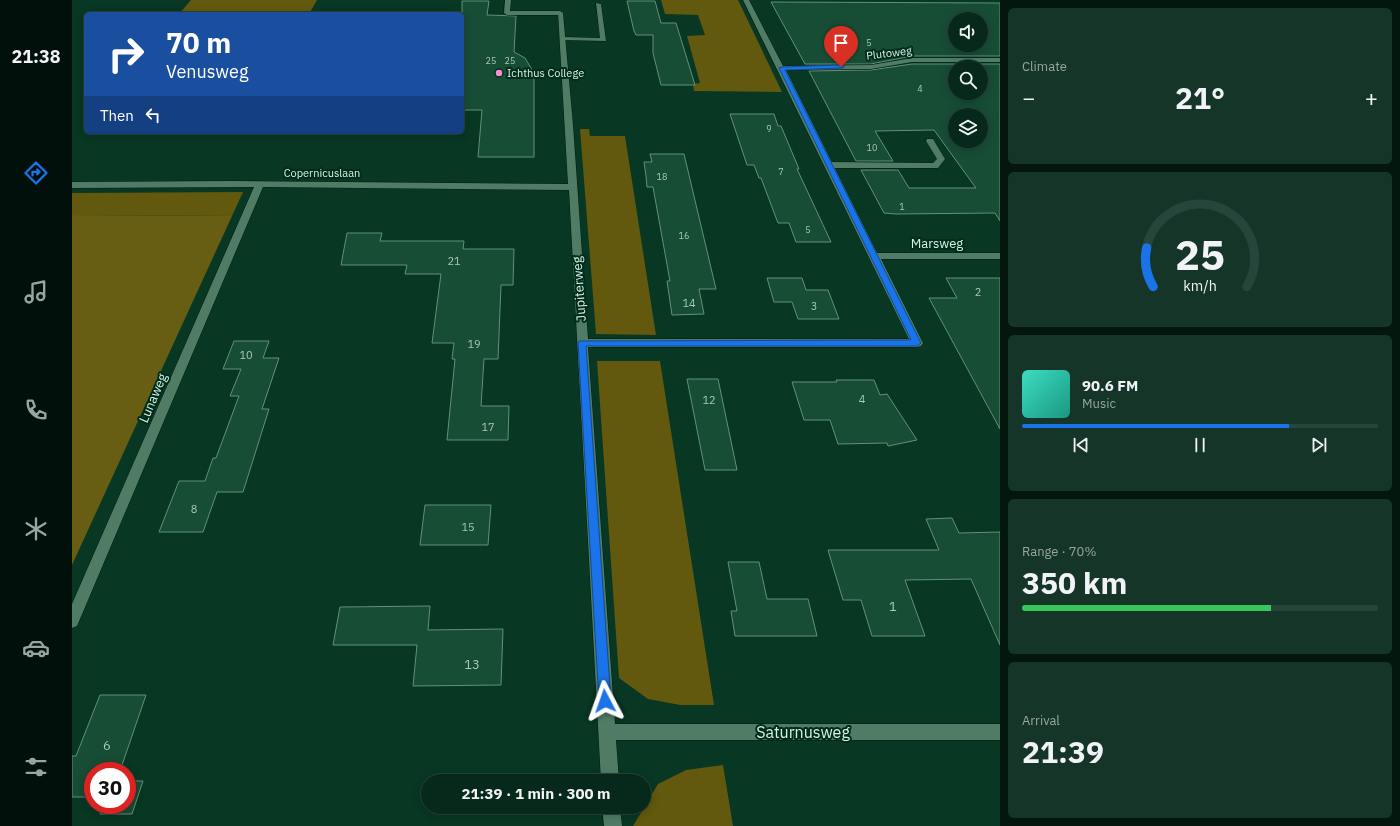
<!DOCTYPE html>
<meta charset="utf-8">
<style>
body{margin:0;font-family:"IBM Plex Sans",sans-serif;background:#143528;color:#f1f3f6;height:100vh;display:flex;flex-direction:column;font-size:15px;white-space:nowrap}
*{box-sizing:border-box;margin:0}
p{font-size:13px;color:#98a6a3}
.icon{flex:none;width:22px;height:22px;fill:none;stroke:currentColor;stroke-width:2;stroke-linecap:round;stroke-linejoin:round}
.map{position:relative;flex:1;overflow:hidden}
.sheet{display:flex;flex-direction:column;gap:8px;padding:8px;background:#03170f;width:400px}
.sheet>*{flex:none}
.banner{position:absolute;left:12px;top:12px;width:380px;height:122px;border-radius:6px;box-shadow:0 2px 10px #0003,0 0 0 1px #27453a;background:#1a4fa0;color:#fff;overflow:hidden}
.fabs{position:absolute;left:876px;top:12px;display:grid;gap:8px}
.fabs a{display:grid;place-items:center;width:40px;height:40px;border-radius:50%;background:#06291b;box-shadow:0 2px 10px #0003,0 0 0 1px #27453a;font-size:20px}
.speed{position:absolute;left:12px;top:762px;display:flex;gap:8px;font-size:20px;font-weight:700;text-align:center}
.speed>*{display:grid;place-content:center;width:52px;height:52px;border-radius:50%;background:#06291b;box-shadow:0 2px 10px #0003,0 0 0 1px #27453a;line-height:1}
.speed .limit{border:6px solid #d22;background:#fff;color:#111}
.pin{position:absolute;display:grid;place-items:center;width:34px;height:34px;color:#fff;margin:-41px -17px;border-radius:50% 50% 50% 0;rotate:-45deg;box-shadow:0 0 4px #0007}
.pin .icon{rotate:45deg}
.me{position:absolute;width:44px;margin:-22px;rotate:356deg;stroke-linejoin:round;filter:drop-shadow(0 0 3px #0008)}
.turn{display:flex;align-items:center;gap:14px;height:84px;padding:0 16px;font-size:18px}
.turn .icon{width:52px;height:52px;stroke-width:2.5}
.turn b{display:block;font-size:28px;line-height:34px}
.then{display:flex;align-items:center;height:38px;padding:0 16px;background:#0003;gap:8px;font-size:15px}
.big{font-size:30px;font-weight:800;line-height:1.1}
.sheet .tile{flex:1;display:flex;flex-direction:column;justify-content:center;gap:6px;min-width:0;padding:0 14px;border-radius:6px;background:#143528}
.sheet .dial{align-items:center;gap:0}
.dial svg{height:104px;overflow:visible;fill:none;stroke:#27453a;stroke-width:7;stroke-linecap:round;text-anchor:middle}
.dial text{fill:#f1f3f6;stroke:none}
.song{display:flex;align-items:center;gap:12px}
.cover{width:48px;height:48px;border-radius:6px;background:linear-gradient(135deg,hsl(170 70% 55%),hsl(170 70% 35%))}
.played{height:4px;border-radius:2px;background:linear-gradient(90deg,#1a73e8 75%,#27453a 75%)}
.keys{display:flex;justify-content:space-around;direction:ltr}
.heat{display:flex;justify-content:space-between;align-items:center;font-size:22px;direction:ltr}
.charge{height:6px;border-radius:3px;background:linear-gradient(90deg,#34c759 70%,#27453a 0)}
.trip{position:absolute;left:349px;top:774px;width:230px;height:40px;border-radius:20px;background:#06291b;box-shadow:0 2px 10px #0003,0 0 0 1px #27453a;font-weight:800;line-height:40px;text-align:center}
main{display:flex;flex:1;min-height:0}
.dock{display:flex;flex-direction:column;width:72px;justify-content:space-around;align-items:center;background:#02100b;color:#98a6a3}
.dock .icon{width:28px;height:28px}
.dock .active{color:#1a73e8}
.dock b{font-size:18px;color:#f1f3f6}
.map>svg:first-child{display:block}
.green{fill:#62580e}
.forest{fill:#675e13}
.building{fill:#174c35;stroke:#639079;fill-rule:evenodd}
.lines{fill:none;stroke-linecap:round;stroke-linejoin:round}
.service-casing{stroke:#001d0f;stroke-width:1}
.minor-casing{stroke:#001d0f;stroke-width:1}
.service{fill:#507c66;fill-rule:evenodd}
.minor{fill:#507c66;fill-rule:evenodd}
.route{fill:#1a73e8;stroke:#114b97}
.poi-dot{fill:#f591d2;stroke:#002d1b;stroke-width:1.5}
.labels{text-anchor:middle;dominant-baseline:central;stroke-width:4;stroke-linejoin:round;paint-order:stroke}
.far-number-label{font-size:9px;fill:#a9c8b9}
.far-street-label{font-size:11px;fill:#daf2e5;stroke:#002d1b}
.far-poi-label{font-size:11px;fill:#daf2e5;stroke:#002d1b;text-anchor:start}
.number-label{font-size:11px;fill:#a9c8b9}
.street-label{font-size:13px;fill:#daf2e5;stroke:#002d1b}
.near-number-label{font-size:13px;fill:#a9c8b9}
.near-street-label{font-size:16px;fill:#daf2e5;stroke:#002d1b}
</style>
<main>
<nav class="dock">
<b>21:38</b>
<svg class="icon active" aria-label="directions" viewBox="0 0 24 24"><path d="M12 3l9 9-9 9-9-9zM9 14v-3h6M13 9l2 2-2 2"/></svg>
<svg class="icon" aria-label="music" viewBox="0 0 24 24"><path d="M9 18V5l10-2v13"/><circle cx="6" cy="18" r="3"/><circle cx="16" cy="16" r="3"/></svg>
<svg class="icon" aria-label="phone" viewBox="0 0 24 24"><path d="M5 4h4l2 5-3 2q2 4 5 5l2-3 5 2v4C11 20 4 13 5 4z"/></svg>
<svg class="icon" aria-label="climate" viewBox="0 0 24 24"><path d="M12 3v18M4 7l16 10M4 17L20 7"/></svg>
<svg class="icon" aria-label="car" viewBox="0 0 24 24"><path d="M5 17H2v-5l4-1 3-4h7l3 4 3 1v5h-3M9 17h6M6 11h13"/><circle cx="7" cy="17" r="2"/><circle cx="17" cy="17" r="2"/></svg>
<svg class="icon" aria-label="filters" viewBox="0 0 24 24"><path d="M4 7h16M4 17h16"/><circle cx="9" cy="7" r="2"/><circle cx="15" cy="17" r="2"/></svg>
</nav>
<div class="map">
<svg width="928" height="826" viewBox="0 0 928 826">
<rect width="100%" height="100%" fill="#083724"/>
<!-- green -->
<path class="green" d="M119,0h126l-8,14h-130z
M589,0h77l44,92 -88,-1 -1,-7 7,-1 -13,-47 18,-1 -7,-20 -33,-1z
M508,129h9l1,7h35l31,199 -60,-1z
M171,192l-11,24 -160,-1v-22z
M525,361h63l54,344h-34l-32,-6 -29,-21z
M651,765l10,61h-100l25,-42 28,-14z"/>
<!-- forest -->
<path class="forest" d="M0,215l160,1 -160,349z"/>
<!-- building -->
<path class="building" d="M390,1h27l-2,14 29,1 -2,36 11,6 9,15v84h-56l4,-47h-20z
M555,1h28l6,22h15l19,62h-34l-8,-32v-18h-17l-2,-4z
M699,2l229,1v53h-88l-41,8h-66zM883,19h26v26h-26z
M840,64h88v157l-5,-8 -99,1 -12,-1 -23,-43h37l11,18h67l-42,-58 -59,1 18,30h-37l-47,-90 62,-1zM883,67h26v26h-26zM883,115h26v26h-26z
M658,114h44l4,12h3l18,43h-2l34,73h-35l-7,-19h-11l-17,-45h-2l-5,-13h-7z
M578,154h34l32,135h-17l5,25 -32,1 -5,-34h3l-17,-94h-6l-1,-11 -2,-14h8z
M275,233h35l-2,8h84l-1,8h51l-1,36h-12l-3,74h-14l-3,47h28l-1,34h-61l8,-81h-3l2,-16h-22l9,-69h-36l2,-9h-66z
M695,278h35l4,12h22l11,29h-41l-6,-17h-18z
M874,278h54v151l-71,-131h28z
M162,341h35l-6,17h16l-17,51h7l-26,83h-26l-14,40h-44l20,-51h26l8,-23h3l23,-62h-9l11,-27h-18z
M615,379h31l19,91h-32z
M764,380h38l6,15 7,-1 30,46 -29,6 -1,-3 -49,1 -8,-24h-26l-12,-38h45z
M353,505h66l-3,40h-68z
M880,518l7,15 41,-1v113l-29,-66 -66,1 20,56h-53l-11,-36h-18l-15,-50h111l-13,-31z
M656,562h31l8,37h41l9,37h-82l-4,-25h6z
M358,606l-2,24 75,-1 -2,56 -88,1 4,-41h-84l7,-38z
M28,695h46l-26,76h-27v26h-21v-41h4z
M55,781h16l-11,33h-32l3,-9h24z"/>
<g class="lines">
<!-- service casing -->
<g class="service-casing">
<path id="service" d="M433,0h6l-1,11h50l3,2 -3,2h-53l-3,-2z
M524,3l5,1 5,37 -45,-1 -1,-1 3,-2 37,1z
M855,139h6l12,20 -7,9h-109l-4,-3 4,-3 104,1 4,-4 -11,-18z"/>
</g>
<!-- minor casing -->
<g class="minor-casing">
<path id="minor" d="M671,0h6l34,66 88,-1 41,-7h88v4h-88l-41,7 -85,1 91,183h123v6h-119l42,84 -2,3 -4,1h-329l27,377h385v16h-384l3,41h-18l-32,-591 -306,-3 -186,439 -5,2v-24l182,-417 -182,1v-6l161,-1 335,3 -10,-172 5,1 10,112 15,214h321z
M530,807h18l2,19h-18z"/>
</g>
<!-- service -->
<use href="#service" class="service"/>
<!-- minor -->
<use href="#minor" class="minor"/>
</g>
<!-- route -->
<path class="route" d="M769,65l3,2 -1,1 -58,2 136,273 -4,3h-331l25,355 -2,5 -4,1 -5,-1 -1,-5 -21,-358 1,-2 332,-1 -132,-272 3,-1z"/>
<!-- markers -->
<circle class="poi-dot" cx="427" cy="73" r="4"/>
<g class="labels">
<!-- far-number labels -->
<g class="far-number-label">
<text x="797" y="42">5</text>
<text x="419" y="60">25</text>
<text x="438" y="60">25</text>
<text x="848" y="88">4</text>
<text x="697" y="128">9</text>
<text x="800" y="147">10</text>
<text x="709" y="171">7</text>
<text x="590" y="176">18</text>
<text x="830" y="206">1</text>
<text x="736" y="229">5</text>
<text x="612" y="235">16</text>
</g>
<!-- far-street labels -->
<g class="far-street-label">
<text transform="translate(817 53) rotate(-7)">Plutoweg</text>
<text x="250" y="173">Copernicuslaan</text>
</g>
<!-- far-poi labels -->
<g class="far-poi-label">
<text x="435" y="73">Ichthus College</text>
</g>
<!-- number labels -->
<g class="number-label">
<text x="382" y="261">21</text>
<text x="906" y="292">2</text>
<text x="617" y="303">14</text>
<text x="742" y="306">3</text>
<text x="402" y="344">19</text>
<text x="174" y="355">10</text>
<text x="790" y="399">4</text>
<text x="637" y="400">12</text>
<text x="416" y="427">17</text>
<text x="122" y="509">8</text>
<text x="396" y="527">15</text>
</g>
<!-- street labels -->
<g class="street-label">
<text x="865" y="243">Marsweg</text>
<text transform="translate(507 289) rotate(-94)">Jupiterweg</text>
<text transform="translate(81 398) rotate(-67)">Lunaweg</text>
</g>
<!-- near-number labels -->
<g class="near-number-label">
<text x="821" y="606">1</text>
<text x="400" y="664">13</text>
<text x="35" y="745">6</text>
</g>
<!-- near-street labels -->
<g class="near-street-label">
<text x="731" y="732">Saturnusweg</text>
</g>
</g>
</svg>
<div class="fabs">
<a><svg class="icon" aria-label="sound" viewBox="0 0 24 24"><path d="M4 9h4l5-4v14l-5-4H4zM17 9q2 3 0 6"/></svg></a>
<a><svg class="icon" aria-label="search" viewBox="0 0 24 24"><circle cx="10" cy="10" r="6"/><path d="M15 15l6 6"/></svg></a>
<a><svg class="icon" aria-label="layers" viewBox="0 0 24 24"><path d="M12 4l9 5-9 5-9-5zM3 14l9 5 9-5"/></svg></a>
</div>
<div class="speed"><div class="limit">30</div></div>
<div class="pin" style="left:769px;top:67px;background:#d93025"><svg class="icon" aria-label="arrive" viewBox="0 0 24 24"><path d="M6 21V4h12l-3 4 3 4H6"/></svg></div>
<svg class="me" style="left:533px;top:701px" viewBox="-20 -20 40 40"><path d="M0-17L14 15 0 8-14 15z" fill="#1a73e8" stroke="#fff" stroke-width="4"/></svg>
<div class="trip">21:39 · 1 min · 300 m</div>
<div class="banner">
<div class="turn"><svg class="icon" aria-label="right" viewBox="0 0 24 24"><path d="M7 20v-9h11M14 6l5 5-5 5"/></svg><div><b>70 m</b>Venusweg</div></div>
<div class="then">Then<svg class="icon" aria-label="left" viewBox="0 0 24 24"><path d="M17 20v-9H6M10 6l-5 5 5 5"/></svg></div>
</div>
</div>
<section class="sheet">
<div class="tile"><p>Climate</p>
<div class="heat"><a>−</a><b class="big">21°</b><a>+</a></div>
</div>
<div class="tile dial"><svg viewBox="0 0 100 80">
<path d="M14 69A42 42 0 1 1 86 69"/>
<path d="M14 69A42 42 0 0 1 9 39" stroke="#1a73e8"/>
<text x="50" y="56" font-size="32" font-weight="700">25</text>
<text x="50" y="72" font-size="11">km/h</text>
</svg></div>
<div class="tile">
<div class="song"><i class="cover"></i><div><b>90.6 FM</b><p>Music</p></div></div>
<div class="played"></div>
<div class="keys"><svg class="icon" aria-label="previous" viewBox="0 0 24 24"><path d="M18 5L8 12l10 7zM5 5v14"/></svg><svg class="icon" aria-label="pause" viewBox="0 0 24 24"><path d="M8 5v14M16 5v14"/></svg><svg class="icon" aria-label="next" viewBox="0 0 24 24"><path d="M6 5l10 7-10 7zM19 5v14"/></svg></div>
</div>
<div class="tile"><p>Range · 70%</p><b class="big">350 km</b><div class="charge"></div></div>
<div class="tile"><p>Arrival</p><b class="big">21:39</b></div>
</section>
</main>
